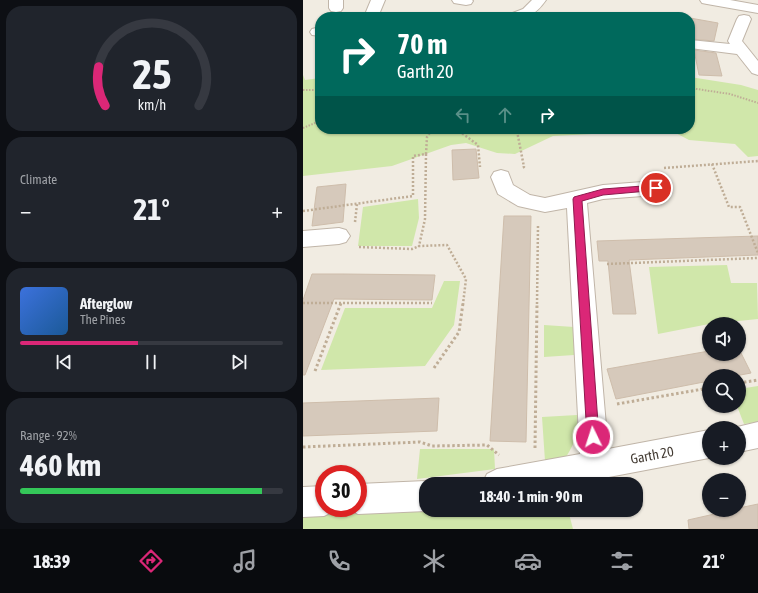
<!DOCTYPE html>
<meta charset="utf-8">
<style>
body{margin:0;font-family:"Asap Condensed",sans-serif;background:#20242c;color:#f1f3f6;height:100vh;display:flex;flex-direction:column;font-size:15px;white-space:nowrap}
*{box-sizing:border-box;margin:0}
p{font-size:13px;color:#9ea1a6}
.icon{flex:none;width:22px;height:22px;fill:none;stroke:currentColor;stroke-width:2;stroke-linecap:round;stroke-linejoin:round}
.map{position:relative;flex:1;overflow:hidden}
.panel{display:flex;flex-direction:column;gap:6px;padding:6px;background:#0d0f14;width:303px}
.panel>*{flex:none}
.hud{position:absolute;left:12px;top:12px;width:380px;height:122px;border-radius:16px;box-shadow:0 1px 3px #0004;background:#00695c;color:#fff;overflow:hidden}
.controls{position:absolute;left:399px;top:317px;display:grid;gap:8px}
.controls a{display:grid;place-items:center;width:44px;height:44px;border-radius:50%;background:#171b24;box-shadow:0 1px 3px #0004;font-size:20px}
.speed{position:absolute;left:12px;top:465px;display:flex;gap:8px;font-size:20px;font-weight:700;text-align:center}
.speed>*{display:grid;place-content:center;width:52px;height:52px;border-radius:50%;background:#171b24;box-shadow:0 1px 3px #0004;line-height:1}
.speed .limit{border:6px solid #d22;background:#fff;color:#111}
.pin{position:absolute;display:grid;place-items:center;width:34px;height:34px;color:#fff;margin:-17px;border:2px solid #fff;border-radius:50%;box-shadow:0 1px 4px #0007}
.me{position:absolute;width:44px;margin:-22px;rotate:356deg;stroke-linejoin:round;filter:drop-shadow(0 0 3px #0008)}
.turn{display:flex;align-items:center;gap:14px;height:84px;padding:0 16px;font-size:18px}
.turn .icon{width:52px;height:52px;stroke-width:2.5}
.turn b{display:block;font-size:28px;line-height:34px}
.lanes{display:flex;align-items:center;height:38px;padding:0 16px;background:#0003;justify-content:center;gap:20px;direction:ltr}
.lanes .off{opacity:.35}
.big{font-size:30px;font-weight:700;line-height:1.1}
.panel .card{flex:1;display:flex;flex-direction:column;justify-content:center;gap:6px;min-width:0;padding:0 14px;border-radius:16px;background:#20242c}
.panel .dial{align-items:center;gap:0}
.dial svg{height:104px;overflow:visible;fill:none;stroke:#363941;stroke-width:7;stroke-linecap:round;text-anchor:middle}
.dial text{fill:#f1f3f6;stroke:none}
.song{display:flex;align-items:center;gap:12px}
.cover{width:48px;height:48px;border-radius:6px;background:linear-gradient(135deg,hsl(220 70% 55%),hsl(210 70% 35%))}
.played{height:4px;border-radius:2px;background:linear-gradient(90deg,#db2777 45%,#363941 45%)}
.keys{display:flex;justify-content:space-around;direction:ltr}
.heat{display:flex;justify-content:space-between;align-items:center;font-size:22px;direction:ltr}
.charge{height:6px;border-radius:3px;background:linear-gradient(90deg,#34c759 92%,#363941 0)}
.trip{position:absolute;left:116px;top:477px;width:224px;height:40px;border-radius:16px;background:#171b24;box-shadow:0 1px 3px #0004;font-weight:700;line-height:40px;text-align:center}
.menu{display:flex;height:64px;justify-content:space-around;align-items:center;background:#090b0e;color:#9ea1a6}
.menu .icon{width:28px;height:28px}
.menu .selected{color:#db2777}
.menu b{font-size:18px;color:#f1f3f6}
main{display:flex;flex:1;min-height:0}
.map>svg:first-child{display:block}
.green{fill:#d0e7aa}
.building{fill:#d6c9bb;stroke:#cebdab}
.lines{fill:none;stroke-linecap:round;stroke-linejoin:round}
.minor-casing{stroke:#c0b5a8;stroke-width:2}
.path-far2{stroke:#bfad96;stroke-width:2;stroke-dasharray:1.5 1.5;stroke-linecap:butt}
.path-far1{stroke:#bfad96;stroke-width:2.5;stroke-dasharray:2 2;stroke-linecap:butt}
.path{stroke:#bfad96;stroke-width:3;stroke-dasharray:2.5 2.5;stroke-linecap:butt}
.minor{fill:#fff;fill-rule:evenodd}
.route{fill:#db2777;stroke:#8e194d}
.labels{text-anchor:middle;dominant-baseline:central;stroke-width:3.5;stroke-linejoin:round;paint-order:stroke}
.near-street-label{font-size:14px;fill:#433b33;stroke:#fff}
</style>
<main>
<section class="panel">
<div class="card dial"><svg viewBox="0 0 100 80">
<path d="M14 69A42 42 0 1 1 86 69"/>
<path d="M14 69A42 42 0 0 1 9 39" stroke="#db2777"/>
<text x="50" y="56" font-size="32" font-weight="700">25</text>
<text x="50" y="72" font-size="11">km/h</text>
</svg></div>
<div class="card"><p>Climate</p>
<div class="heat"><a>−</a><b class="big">21°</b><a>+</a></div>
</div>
<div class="card">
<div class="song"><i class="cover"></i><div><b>Afterglow</b><p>The Pines</p></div></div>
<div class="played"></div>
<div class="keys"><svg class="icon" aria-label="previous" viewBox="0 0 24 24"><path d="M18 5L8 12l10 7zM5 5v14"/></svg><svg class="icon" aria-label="pause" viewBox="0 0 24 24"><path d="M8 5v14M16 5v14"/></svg><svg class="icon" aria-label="next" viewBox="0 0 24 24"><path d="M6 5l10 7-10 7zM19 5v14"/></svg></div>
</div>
<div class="card"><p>Range · 92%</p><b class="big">460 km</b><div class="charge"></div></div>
</section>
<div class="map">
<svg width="455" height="529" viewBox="0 0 455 529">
<rect width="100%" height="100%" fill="#f1ece2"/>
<!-- green -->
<path class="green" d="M0,75l2,5 15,-2v51h370v-52l51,8 17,5v66l-10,1 -13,-13 -46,-4 -19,-10 -117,6 -38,18 -18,-1 -31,-10 -15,2 -59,21 -89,10z
M115,199l1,19 -7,28h-54l5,-39z
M424,265l4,18h26l1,36 -49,5 -51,10 -9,-67z
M141,281h16l-6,44 -29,41 -104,4 24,-62h87z
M241,325l30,2v28l-30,2z
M455,386v36l-14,2 -7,-18h2v-17z
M274,415c1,19 -1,26 -11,42l-21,4 -3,-44z
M117,449h74l1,20 -78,10z
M146,510h119l5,19h-270v-13z"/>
<!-- building -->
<path class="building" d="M387,18l28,5 -4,18 -22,-2z
M391,50l22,3 6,23 -23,-1z
M173,149l3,29 -26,2 -1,-30z
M43,184l-3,38 -31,4 5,-39z
M201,216h27l-5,226 -36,-1z
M455,236v19l-129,5 7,54h-23l-5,-53h-9l-2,-20z
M9,274h31l92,1 -3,25 -98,-1 -29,76h-2v-75z
M436,349l12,24 -16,3h-26v5l-93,18 -9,-30 102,-18v3h30z
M136,398l-2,33 -134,5v-33z
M455,504v25h-69l-1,-9 44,-10h7v-2z"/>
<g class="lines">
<!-- minor casing -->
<g class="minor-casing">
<path id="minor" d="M26,0h14v8l-2,3 -5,1 -5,-1 -2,-3z
M68,0h14l-5,12v5h-14v-5z
M149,0h20l1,1 -2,3 -5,1 -12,-2z
M229,0h14c-12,17 -18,17 -38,17l2,-3 13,-5z
M397,0h30l28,5v8l-51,-9 -5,-1z
M441,15l5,1 2,3 -9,22 16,20v14l-6,-2 -15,-19 -47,-6v-8l40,4 -2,-3 9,-22 2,-3z
M17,27v9l-8,-1 -2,-3 2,-3z
M198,170l7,2 5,13 17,10 15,3 58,-13 53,-4 7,2 3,5 -3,5 -7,2 -53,4 -16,4 21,246 101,-19v28l-137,26h-90l5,-10 10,-5 83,-15 -13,-246 -22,4 -27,-6 -20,-12 -7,-17 3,-5z
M36,228l7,2 4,6 -4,6 -7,2 -36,3v-16z
M455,422v26l-19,4v-24h-6z
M123,481l7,3h-7v26h2l-2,1 -68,3 -11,-6h11v-24z
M21,486v22h12l-2,3 -10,5 -21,1v-30z"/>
</g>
<!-- path-far2 -->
<path class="path-far2" d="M387,88l40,6 28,9
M0,90h17
M0,128l17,-7
M153,129l4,3
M214,129l1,3
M127,132l2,-3"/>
<!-- path-far1 -->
<path class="path-far1" d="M156,131l19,14 2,22
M214,131l7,36 -2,1
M123,154l-1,65 -6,27 28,-1 19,34 -3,25
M409,164l17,43h11l18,46
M361,168l94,-7
M0,211l110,-15v-40l13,-2 1,-17 4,-6
M52,222l2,-18
M56,247l53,2 7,-3
M304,264l151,-6
M0,303h129
M234,304l1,-79"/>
<!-- path -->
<path class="path" d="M131,368l25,-36 4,-29
M12,371l26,-68
M436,383l19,-3
M314,404l92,-16
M0,447l117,-5 12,4 55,-1 12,10
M232,448l2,-145"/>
<!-- minor -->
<use href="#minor" class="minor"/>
</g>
<!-- route -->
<path class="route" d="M353,185l3,1v4l-56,5 -21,6 17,236 -2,4 -4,2 -4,-2 -2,-4 -14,-238 1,-2 29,-8z"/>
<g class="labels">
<!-- near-street labels -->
<g class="near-street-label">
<text transform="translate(349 455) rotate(-11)">Garth 20</text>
</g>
</g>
</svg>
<div class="controls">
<a><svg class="icon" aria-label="sound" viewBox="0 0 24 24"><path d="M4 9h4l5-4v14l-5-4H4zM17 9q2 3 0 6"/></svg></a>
<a><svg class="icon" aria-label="search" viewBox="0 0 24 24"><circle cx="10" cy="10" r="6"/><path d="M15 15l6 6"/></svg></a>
<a>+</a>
<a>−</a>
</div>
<div class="speed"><div class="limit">30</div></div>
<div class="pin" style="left:353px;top:188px;background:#d93025"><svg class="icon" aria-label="arrive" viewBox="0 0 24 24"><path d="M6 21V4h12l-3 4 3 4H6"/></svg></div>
<svg class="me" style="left:290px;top:437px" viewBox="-20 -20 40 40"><circle r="17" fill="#db2777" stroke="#fff" stroke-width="3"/><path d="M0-11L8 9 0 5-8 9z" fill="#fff"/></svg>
<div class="trip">18:40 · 1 min · 90 m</div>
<div class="hud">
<div class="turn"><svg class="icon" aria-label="right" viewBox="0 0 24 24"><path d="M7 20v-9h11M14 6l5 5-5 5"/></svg><div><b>70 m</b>Garth 20</div></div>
<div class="lanes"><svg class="icon off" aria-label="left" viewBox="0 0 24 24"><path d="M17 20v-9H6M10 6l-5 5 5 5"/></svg><svg class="icon off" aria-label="ahead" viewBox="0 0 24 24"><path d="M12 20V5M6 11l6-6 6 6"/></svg><svg class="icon" aria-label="right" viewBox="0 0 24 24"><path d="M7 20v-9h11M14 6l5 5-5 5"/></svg></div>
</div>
</div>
</main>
<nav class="menu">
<b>18:39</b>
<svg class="icon selected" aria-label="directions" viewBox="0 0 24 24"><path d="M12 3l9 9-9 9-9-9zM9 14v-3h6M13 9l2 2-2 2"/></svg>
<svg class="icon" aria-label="music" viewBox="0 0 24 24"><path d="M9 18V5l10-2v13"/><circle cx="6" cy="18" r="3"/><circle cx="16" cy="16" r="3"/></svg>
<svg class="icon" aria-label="phone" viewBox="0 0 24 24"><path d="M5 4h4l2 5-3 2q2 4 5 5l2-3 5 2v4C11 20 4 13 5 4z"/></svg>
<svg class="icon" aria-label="climate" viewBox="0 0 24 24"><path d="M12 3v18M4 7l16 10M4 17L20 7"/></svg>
<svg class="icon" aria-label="car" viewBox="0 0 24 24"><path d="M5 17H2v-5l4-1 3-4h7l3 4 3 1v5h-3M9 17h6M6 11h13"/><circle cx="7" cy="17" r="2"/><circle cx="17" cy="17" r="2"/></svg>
<svg class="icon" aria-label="filters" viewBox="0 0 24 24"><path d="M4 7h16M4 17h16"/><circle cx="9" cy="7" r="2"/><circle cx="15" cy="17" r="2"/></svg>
<b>21°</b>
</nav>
